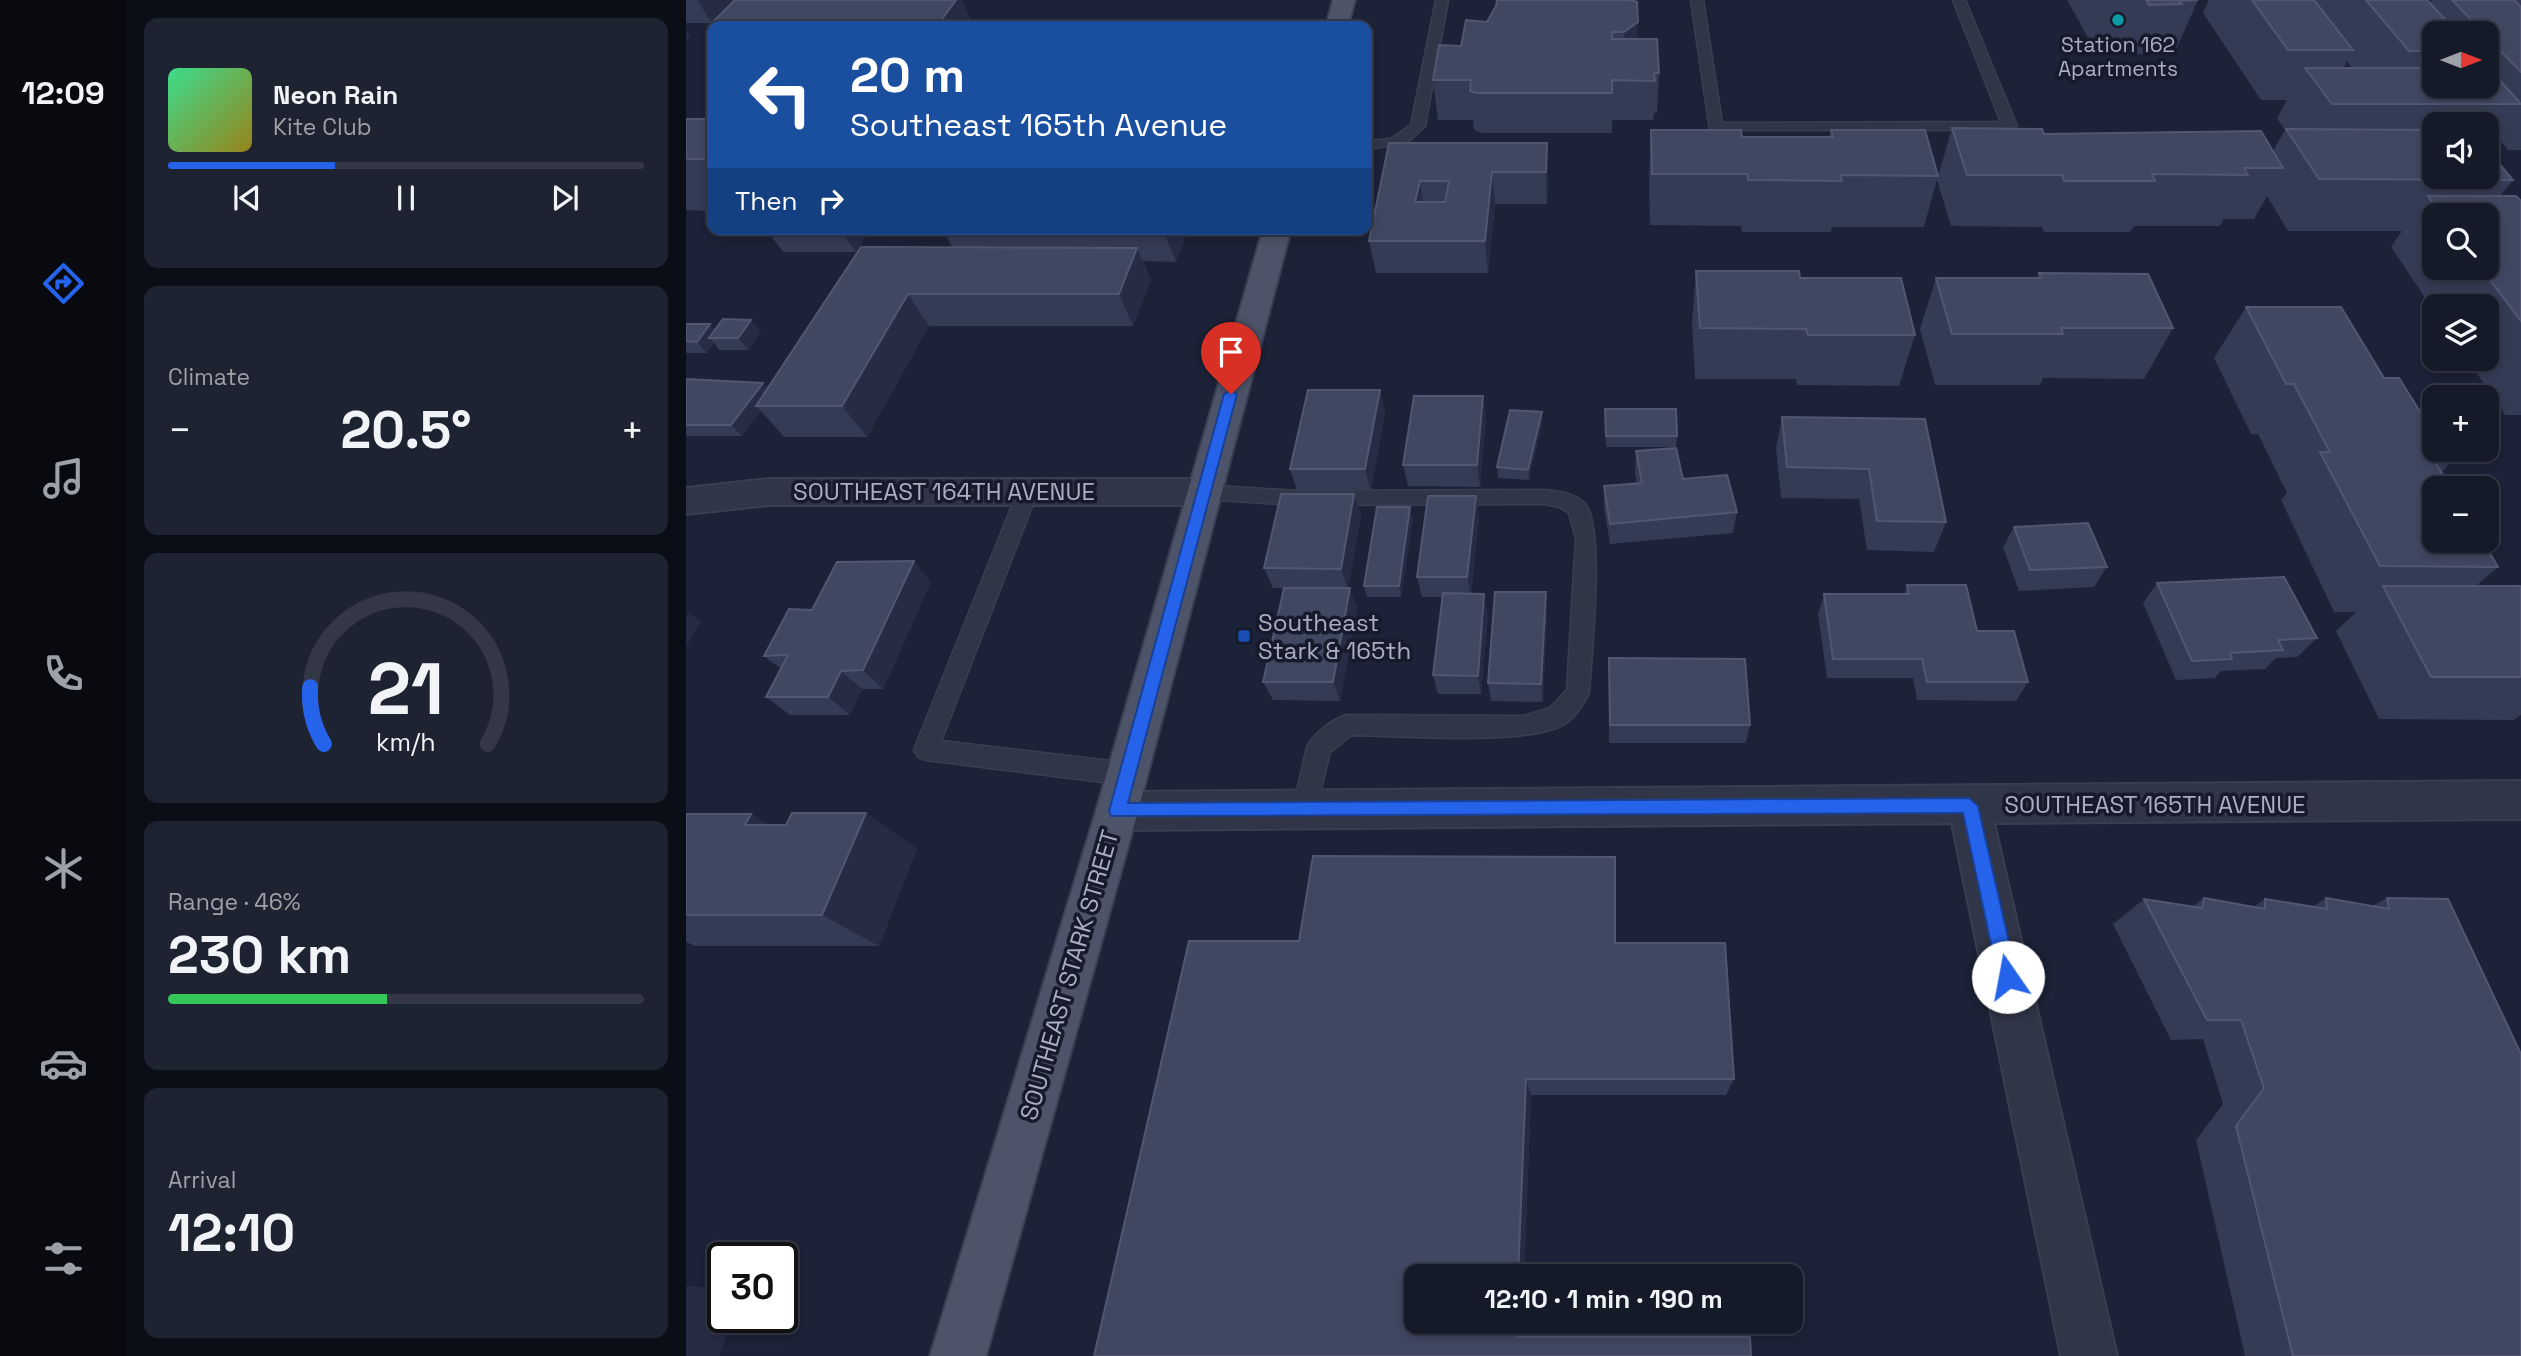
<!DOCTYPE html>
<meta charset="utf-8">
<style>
body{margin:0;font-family:"Space Grotesk",sans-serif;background:#1e2331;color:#f1f3f6;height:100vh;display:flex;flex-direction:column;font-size:26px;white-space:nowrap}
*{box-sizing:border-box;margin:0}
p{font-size:23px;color:#9da1a8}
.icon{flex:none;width:38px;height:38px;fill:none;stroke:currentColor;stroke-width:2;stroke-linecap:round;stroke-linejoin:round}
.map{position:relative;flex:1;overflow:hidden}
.drawer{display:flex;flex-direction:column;gap:18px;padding:18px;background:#0c0e17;width:560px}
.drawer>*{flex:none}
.hud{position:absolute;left:21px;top:21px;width:665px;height:214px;border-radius:14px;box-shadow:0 4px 10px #0003,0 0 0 2px #343846;background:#1a4fa0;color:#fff;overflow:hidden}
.needle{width:46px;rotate:90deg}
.fabs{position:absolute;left:1736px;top:21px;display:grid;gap:14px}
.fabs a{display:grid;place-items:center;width:77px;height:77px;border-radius:14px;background:#151a29;box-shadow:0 4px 10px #0003,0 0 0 2px #343846;font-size:35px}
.speed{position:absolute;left:21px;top:1242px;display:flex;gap:14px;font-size:35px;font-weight:700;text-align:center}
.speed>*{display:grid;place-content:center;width:91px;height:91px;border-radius:50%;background:#151a29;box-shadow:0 4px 10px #0003,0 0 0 2px #343846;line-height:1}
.speed .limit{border:4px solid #111;border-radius:10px;background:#fff;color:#111}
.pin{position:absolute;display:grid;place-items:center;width:60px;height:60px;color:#fff;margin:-72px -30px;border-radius:50% 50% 50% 0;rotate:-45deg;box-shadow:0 0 7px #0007}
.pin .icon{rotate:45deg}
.me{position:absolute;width:77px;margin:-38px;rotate:348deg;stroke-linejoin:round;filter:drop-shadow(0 0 5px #0008)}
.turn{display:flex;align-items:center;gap:24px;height:147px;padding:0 28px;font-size:32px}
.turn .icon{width:91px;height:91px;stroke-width:2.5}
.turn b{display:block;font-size:49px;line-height:60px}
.then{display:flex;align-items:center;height:66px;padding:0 28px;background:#0003;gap:14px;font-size:26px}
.big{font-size:52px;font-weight:800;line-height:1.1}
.drawer .card{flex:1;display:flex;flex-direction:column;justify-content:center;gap:10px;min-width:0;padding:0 24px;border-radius:14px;background:#1e2331}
.drawer .dial{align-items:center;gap:0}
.dial svg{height:182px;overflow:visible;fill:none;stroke:#343846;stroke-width:7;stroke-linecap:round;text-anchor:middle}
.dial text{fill:#f1f3f6;stroke:none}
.song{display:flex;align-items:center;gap:21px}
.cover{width:84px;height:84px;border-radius:10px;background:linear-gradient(135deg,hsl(150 70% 55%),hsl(50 70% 35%))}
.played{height:7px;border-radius:4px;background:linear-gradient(90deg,#2563eb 35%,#343846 35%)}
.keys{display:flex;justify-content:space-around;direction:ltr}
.heat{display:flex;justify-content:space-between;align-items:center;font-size:38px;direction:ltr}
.charge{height:10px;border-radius:5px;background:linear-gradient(90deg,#34c759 46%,#343846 0)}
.trip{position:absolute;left:718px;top:1264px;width:399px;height:70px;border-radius:14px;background:#151a29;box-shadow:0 4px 10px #0003,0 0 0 2px #343846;font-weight:800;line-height:70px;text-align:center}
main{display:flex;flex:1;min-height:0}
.menu{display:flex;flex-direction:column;width:126px;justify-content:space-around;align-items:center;background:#080a10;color:#9da1a8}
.menu .icon{width:49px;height:49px}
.menu .on{color:#2563eb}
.menu b{font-size:32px;color:#f1f3f6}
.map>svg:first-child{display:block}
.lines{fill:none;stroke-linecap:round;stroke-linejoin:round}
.service-casing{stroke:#393e51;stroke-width:3}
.minor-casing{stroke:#393e51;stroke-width:4}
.primary-casing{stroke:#393e51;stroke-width:4}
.service{fill:#303547;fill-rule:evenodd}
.minor{fill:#303547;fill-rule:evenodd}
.primary{fill:#4d5368;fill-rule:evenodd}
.wall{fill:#343b54;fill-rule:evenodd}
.shaded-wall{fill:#252c44}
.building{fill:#404761;stroke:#515770;stroke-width:2;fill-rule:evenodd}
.route{fill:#2563eb;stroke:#184099;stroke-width:2}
.culture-dot{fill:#0f9aa8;stroke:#161a2b;stroke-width:2.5}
.transit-dot{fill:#1a4fb4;stroke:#161a2b;stroke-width:2.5}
.labels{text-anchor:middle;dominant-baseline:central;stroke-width:7;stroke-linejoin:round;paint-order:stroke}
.far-poi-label{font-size:21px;fill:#a9aec5;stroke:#161a2b}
.street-label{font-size:24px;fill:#a9aec5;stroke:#161a2b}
.poi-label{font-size:24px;fill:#a9aec5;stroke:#161a2b;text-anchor:start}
</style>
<main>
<nav class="menu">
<b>12:09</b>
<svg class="icon on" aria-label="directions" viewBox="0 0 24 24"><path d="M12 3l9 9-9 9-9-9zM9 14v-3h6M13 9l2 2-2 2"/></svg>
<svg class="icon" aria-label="music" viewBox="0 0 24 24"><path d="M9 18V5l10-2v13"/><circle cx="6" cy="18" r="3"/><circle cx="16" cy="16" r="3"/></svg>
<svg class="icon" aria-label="phone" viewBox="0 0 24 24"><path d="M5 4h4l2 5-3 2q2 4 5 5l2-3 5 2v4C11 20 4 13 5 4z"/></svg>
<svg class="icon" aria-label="climate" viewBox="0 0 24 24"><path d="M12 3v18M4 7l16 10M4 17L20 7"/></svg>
<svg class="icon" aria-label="car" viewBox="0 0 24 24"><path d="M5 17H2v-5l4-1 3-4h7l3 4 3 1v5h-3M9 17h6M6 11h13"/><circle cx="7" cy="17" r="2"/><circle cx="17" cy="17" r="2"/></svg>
<svg class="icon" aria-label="filters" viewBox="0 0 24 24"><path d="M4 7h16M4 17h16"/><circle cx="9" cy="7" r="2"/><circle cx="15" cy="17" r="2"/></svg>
</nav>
<section class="drawer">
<div class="card">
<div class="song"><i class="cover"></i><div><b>Neon Rain</b><p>Kite Club</p></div></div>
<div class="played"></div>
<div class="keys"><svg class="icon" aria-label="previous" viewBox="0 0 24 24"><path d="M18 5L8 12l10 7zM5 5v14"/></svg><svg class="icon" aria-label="pause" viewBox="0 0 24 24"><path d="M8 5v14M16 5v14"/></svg><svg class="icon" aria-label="next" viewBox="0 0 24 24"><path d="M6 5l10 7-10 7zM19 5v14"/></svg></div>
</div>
<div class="card"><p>Climate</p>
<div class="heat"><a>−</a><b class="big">20.5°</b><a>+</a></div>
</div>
<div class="card dial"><svg viewBox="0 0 100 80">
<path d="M14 69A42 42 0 1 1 86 69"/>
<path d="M14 69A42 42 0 0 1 8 44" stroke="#2563eb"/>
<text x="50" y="56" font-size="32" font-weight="700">21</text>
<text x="50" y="72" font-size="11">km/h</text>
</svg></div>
<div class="card"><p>Range · 46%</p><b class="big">230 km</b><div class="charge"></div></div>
<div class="card"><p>Arrival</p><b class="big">12:10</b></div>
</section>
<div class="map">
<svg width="1835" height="1356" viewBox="0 0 1835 1356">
<rect width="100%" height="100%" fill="#1c2237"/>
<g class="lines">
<!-- service casing -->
<g class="service-casing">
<path id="service" d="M750,0h12l-23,126 -18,17 -40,6v-8l24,-2 20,-14z
M1005,0h12l19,123 279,-1 -48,-122h12l52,126 -7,4h-300z
M342,484l7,2 3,5 -97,250 186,22 9,3 3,8 -3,8 -9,3 -201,-25 -8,-3 -4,-7 104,-259 3,-5z
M517,485l94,6 248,-1c14,2 30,3 40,14 20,22 6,155 4,189 -4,9 -14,24 -23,30 -34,24 -169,12 -215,12l-21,17 -16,65 -9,3 -9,-3 -3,-8 14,-62c7,-14 25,-27 39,-32l178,1 26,-8 17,-18 9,-152 -7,-25 -10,-6 -14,-3 -248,1 -94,-6 -7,-2 -3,-5 3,-5z"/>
</g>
<!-- minor casing -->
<g class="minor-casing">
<path id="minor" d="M83,479h434l12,4 5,9 -5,9 -12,4h-434l-83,9v-26z
M1835,781v38l-527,4 123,533h-56l-109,-533 -835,7 -15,-6 -6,-13 6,-13 15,-6z"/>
</g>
<!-- primary casing -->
<g class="primary-casing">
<path id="primary" d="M647,0h22l-7,26h-22z
M577,229h28l-153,582 -152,545h-56l166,-545z"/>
</g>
<!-- service -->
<use href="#service" class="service"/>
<!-- minor -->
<use href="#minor" class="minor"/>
<!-- primary -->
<use href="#primary" class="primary"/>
</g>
<!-- wall -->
<path class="wall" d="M0,0h275l13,26h-262v5l-3,-5 3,-3h-26z
M945,0l6,39 22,34 -2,40h-3l-1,7h-41v13h-131l-7,-3 -1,-10h-35l-5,-40 28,-34 26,-24z
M1381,0h131l-22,50h-14l-2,4h-32l-3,-6 -17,1 -4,-8h-14z
M1523,0h105l1,1 1,-1h111l3,3 2,-3h89v150h-13l-11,-13 -9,13 25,30 -13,16 21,5v214h-16l-38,-56h20v-53h-53v5l-43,-64 11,-16h-114l-21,-35 -13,23h-30l-4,7h-86l-4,6h-86l-2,-5 -91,-1 -14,-46 15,-52 92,6 229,17 12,-21 -8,-12 10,-18h-26l-58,-87zM1748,33h53v53h-53zM1661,61l5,7h-9zM1748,124h53v53h-53zM1748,215h53v53h-53z
M0,119h26v92l-26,-1z
M965,130l91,7h87l2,-7 107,46 -14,51h-92l-1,5h-89l-1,-6 -91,-1 -1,-44z
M703,143h158l1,32 -1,29h-52l-7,69h-112l-7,-32z
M80,229h104l-14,23h-73z
M256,229h246l-12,33 -33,-1 8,19 -18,46h-204l-62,111h-83l-23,-26 -19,25h-56v-57l77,4 5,5 185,-140z
M1010,271l104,7 115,57 -16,51 -102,-1 -1,-6h-101l-3,-57z
M1353,273l134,55 -29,51 -101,-1 -3,7h-105l-15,-56 16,-51h101z
M1560,307l138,71 67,84 -10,11 57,94 -22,19 45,3v126l-7,5 -135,-1 -43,-88 20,-19h-22l-53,-112 6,-7 -29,-59h-7l-37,-76z
M65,320l10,11 -13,19h-29l-5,-7 -7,10h-21v-29h24l5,6z
M694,390l5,22 -14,78h-74l-7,-21z
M797,396l3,22 -6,69 -72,-1 -5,-21z
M919,409l72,27 -1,11h-70z
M856,412v11l-13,57 -31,-2 -1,-11z
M1096,417l143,2 21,103 -12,30 -67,-2 -8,-51 -78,-1 -5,-50z
M950,451l101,61 -4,21 -123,11 -6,-37v-21l33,-3 -2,-10z
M668,494l7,21 -13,73 9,20 -17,93 -67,-1 -10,-18 21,-94h-11l-9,-20z
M790,496l3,21 -8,77 17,20 -7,80h-43l-5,-19 9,-78h-20l-5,-20z
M727,518l-12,79h-34l-3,-11z
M1328,527l93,40 -13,20 -75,4 -16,-44z
M245,582l-48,107h-21l-12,26h-60l-24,-18 15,-28 -17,-13 48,-46z
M1471,583l160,55 -20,19 -21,1 -11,11 -44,2 -6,7 -39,2 -33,-77z
M1221,585l70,46 51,51 -12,19 -99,-1 -4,-22h-86l-9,-64 6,-20h80z
M861,612l-4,90 -52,-1 -3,-18z
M923,658l141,67 -4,18h-137z
M180,813l51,36 -38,97h-184l-9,-4v-128h65l18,11h17z
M1518,898l49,9 12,-8 47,8 14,-9 46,8 15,-8 134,458h-276l-49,-216 27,-36 -20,-65 -32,1 -58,-116 31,-25 49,7z
M929,943l119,136 -8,16h-195l-7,181h-108v45h106v16l-428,19z"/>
<!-- shaded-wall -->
<path class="shaded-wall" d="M11,0h38l-23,23z
M270,0h5l13,26h-37z
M952,22l-1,39 -13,10v-39z
M0,29l5,8 -5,5z
M861,143l1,32 -1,29 -1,-32z
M806,172l3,32 -7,69 -3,-32z
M734,181l5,32 -10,-11z
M154,229h30l-14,23z
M477,229h25l-12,33z
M451,248l14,32 -18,46 -14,-32z
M222,294l21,32 -62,111 -25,-31z
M65,320l10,11 -13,19 -10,-12z
M24,324l10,11 -11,3 5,5 -7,10 -10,-11z
M77,383l10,11 -17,12 5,5 -19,25 -11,-11z
M694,390l5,22 -14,78 -6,-21z
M797,396l3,22 -6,69 -3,-22z
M856,412v11l-13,57 -1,-10z
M668,494l7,21 -13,74 -7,-20z
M790,496l3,21 -8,80 -4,-20z
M724,507l3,11 -12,79 -2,-11z
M228,561l17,21 -48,107 -20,-19z
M664,588l7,20 -17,93 -7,-19z
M860,592l1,20 -4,90 -2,-18z
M798,594l4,20 -7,80 -3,-18z
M3,612l12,10 -15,25v-31z
M155,671l21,18 -12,26 -22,-18z
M180,813l51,36 -38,97 -57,-31z
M65,814l58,36 -64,-25z
M840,1079l5,16 -7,181h-6z
M0,1286l37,2v30h11l-15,38h-33z
M830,1321h6v17l-6,-1z"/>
<!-- building -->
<path class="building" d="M49,0h221l-19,26h-228z
M811,0h134l6,2 1,20 -14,10h-12v7h45l2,34h-5l1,8 -43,-1v13h-135l-7,-2 1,-11h-38l6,-35 22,1 5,-26 21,2 9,-16z
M1460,0h52l-19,1 3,3 -33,1z
M1566,0h62l39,50h-65z
M1680,0h61l31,33h-24v18h-25z
M1766,0h62l7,7v65l-34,-35v-4h-3z
M432,25h114l-1,1h-113z
M1619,68h129v18h53v-18h2l32,36h-189z
M0,119h26v40h-26z
M1266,128l90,1 2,5 217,-3 22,37h-39l4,7 -96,-1 3,7h-91l-2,-6h-95z
M1600,129l148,1v47h53v-28l26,31 -194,-1z
M965,130h90l1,7h91l-2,-7h94l13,46 -98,-1 2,6 -94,-1 -1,-6h-95z
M703,143h158l-1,29h-54l-7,69h-116zM734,181h29l-4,21h-30z
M1742,196h88l5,5v120l-40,-53h6v-53h-45z
M175,247l276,1 -18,46h-211l-66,112h-86z
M1010,271h103l1,7h101l14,57h-107l-2,-6 -106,-1z
M1353,273l109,1 25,54h-112l2,6h-111l-16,-56h105z
M1560,307h95l43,71h15l35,56v16h10l7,12h-16l16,26h-17v53h49l15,26 -118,-1 -60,-114h10l-36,-68h-8z
M37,319l28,1 -13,18h-29z
M0,324h24l-13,18 -11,-1z
M0,379l77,4 -32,42h-45z
M622,390h72l-15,79h-75z
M728,396h69l-6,69h-74z
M919,409h71l1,27h-71z
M824,410l32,2 -14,58 -31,-3z
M1096,417l143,2 21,103 -69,-1 -8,-52 -82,-2z
M990,448l7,31 44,-4 10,37 -127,12 -6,-38 38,-3 -6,-32z
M595,494h73l-13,75 -77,-1z
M742,496h48l-9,81h-50z
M691,507h33l-11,79h-35z
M1402,523l19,44 -77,3 -16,-43z
M228,561l-51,109 -22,1 -13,26h-62l22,-42 -24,1 25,-47 23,1 25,-48z
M1598,577l33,61 -39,2 5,10 -53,3 2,6 -40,2 -35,-78z
M1221,585h59l11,46h37l14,51h-101l-5,-23h-89l-9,-65h85z
M1697,586h137l1,3v88h-90z
M598,588h66l-17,94h-70z
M809,592h51l-5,92 -53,-1z
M757,593l41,1 -6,82 -45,-1z
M923,658l136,1 5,66h-140z
M106,813h74l-44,102h-136v-101h65l-6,11h41z
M627,856l302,1v86h110l9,136h-208l-8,197h-102v45h100v16h234l1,19h-657l95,-415h110z
M1518,898l61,11v-10l62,10 -1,-11 63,11 -2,-11 61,1 73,155v302h-228l-57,-230 28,-38 -23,-68h-34l-63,-121 58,9z"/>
<!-- route -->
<path class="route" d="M545,390l6,4 -109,409 841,-5 9,8 39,171 -3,7 -6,3 -7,-3 -3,-7 -35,-164 -852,3 -2,-5 115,-417z"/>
<!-- markers -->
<circle class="culture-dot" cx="1432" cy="20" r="7"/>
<rect class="transit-dot" x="551" y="629" width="14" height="14" rx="3.5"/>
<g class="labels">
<!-- far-poi labels -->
<g class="far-poi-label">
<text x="1432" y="44">Station 162<tspan x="1432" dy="24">Apartments</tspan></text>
</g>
<!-- street labels -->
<g class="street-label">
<text x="258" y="491">SOUTHEAST 164TH AVENUE</text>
<text x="1469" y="804">SOUTHEAST 165TH AVENUE</text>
<text transform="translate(383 975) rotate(-74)">SOUTHEAST STARK STREET</text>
</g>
<!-- poi labels -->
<g class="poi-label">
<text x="572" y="622">Southeast<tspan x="572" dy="28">Stark &amp; 165th</tspan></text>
</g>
</g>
</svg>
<div class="fabs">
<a><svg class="needle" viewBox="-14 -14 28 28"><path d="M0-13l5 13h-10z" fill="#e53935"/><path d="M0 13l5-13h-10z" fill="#9da1a8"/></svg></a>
<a><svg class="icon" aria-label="sound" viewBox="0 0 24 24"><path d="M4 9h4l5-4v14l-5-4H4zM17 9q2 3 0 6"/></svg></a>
<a><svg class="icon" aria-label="search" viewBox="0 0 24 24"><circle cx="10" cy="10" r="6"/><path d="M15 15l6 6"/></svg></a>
<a><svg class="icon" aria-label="layers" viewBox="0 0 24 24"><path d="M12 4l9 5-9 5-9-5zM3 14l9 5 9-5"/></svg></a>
<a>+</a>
<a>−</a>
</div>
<div class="speed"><div class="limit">30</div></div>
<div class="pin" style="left:545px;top:394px;background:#d93025"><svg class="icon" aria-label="arrive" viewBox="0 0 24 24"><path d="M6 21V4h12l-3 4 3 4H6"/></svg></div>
<svg class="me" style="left:1322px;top:977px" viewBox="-20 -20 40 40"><circle r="19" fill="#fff"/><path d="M0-13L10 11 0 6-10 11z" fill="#2563eb"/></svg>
<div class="trip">12:10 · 1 min · 190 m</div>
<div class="hud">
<div class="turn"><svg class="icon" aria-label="left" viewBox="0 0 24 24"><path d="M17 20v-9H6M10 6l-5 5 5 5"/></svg><div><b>20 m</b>Southeast 165th Avenue</div></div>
<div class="then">Then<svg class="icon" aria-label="right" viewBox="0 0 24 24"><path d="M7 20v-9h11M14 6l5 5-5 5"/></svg></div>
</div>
</div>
</main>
